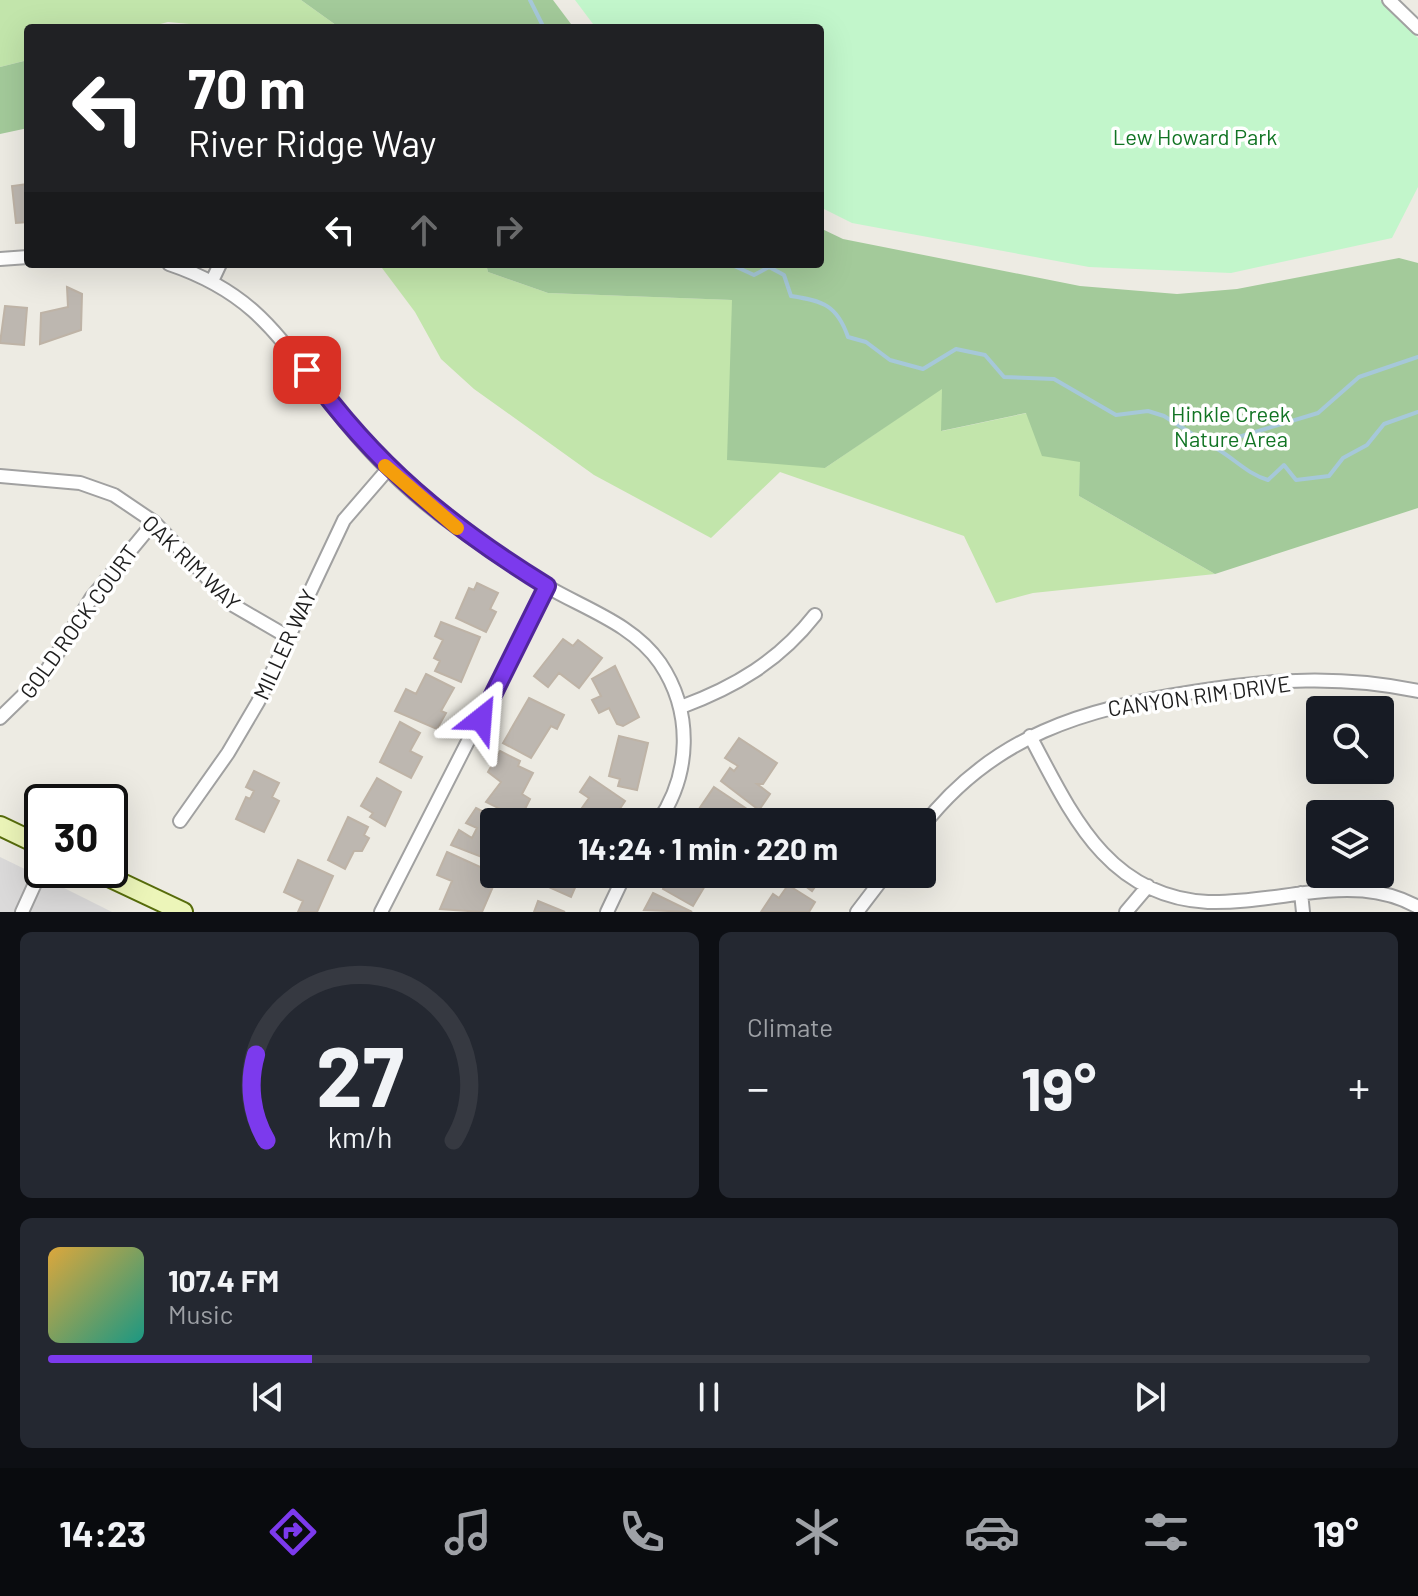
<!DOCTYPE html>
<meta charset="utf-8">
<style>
body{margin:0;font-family:Barlow,sans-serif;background:#242831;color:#f1f3f6;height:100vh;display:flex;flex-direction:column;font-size:30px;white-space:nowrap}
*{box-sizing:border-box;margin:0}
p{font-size:26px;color:#9ea1a6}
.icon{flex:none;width:44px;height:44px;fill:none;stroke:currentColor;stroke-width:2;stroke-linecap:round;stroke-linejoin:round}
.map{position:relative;height:912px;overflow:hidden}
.drawer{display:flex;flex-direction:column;gap:20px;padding:20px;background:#0d0f14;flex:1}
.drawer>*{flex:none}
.hud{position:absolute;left:24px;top:24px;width:800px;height:244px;border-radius:8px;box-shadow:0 8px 32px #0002;background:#202124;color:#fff;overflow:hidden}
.controls{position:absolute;left:1306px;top:696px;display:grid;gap:16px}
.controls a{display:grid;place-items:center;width:88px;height:88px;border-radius:8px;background:#171b24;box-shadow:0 8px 32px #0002;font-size:40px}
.speed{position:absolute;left:24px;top:784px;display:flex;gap:16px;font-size:40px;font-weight:700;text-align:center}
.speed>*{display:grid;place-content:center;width:104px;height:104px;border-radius:50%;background:#171b24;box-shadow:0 8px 32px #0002;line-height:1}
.speed .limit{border:4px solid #111;border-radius:12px;background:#fff;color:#111}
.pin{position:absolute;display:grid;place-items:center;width:68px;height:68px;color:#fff;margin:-34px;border-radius:16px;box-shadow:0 4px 12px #0006}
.me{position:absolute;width:88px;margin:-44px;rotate:28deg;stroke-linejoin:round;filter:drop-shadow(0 0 6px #0008)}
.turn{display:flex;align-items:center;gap:28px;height:168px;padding:0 32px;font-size:36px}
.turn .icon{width:104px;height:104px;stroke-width:2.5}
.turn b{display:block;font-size:56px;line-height:68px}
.lanes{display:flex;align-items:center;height:76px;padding:0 32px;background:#0003;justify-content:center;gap:40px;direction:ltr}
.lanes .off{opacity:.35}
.big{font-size:60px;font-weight:700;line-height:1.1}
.drawer .widget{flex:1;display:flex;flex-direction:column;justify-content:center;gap:12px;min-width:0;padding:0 28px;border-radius:12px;background:#242831}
.drawer .dial{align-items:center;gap:0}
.dial svg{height:208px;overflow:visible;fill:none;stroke:#363941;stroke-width:7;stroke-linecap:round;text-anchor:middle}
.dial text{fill:#f1f3f6;stroke:none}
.song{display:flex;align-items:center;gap:24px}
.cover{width:96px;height:96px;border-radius:12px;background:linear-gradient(135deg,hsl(40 70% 55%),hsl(170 70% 35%))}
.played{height:8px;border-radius:4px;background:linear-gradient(90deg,#7c3aed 20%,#363941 20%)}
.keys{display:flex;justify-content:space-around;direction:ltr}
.heat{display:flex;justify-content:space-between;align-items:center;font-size:44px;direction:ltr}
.drawer .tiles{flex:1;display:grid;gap:20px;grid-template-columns:1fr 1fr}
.widget:last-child{grid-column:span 2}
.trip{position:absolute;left:480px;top:808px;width:456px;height:80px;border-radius:8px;background:#171b24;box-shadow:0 8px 32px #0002;font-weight:700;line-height:80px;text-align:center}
.tabs{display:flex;height:128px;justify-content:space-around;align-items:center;background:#090b0e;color:#9ea1a6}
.tabs .icon{width:56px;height:56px}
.tabs .selected{color:#7c3aed}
.tabs b{font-size:36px;color:#f1f3f6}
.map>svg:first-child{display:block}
.residential{fill:#dbdada}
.grass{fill:#c2e5ab}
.forest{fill:#a3ca9a}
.park{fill:#c2f6cb}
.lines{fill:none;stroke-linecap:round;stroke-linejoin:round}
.stream{stroke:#a6c8d9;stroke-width:4}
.building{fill:#bdb7b0;stroke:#beb3a6;stroke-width:2}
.minor-casing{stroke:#a1a1a1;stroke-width:16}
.secondary-casing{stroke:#576c0b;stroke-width:22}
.minor{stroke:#fff;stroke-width:12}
.secondary{stroke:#ecf5b9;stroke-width:18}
.route-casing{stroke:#51269a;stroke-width:20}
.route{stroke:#7c3aed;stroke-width:14}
.slow{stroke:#f59e0b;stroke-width:14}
.labels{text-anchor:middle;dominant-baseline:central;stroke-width:7;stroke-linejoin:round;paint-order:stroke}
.park-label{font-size:22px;fill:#127424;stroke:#fff}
.street-label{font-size:22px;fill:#1d1d1d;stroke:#fff}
</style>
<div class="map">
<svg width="1418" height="912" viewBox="0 0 1418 912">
<rect width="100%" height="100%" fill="#edebe3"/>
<!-- residential -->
<path class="residential" d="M0,857l64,31 48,24h-112z"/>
<!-- grass -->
<path class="grass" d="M0,0h301l39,28h-107l-65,-6 -23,6h-117v32l-28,7z
M379,264h107l2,8 60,21 185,7 92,168 117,-80v43l85,-18 54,48 -2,35 136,78 -182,19 -37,10 -32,-67 -184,-64 -69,66 -117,-63 -120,-86 -33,-30 -26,-47z"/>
<!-- forest -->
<path class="forest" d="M301,0h252l21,28h-234z
M28,60v68l-28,6v-67z
M820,228l23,11 237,47 97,8 60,-5 162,-31 19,5v245l-203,66 -136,-78 1,-34 -38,-6 -16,-43 -85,18 1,-42 -117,79 -98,-8 5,-160 -184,-7 -60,-21 -2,-8h334z"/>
<!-- park -->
<path class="park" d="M575,0h805l38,38v149l-26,51 -161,35 -142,-6 -237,-44 -32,-16v-179h-224z"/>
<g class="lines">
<!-- stream -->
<path class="stream" d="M530,0l14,28
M730,264l24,11 15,-8 15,8 7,21c32,5 46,9 57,41l18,5 24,18 33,9 33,-20 29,6 19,22 50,2 62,36 32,-4 16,5 33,21 25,5 96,-29 41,-36 59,-20
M1197,437l1,4c30,8 43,31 70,39l16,-15 12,15 33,-4 14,-18 24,-13 17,-21 34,-12"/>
</g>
<!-- building -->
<path class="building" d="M28,184v38l-12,1 -4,-37z
M67,287l15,7 -1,36 -41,14 1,-31 27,-6z
M5,306l22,2 -3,37 -24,-2z
M477,583l21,10 -8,16 6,3 -10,20 -30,-14 13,-30 5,2z
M441,622l39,15 -19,45 -26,-11 5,-10 -6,-3 9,-18 -8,-4z
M563,639l10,7 5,-6 24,18 -23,30 -20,-15 -11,14 -14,-11z
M615,666l24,51 -16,9 -6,-2 -8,-16 -10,5 -7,-13 9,-4 -9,-17z
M426,674l28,14 -13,23 5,2 -9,16 -42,-18 11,-22 10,5z
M529,698l35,17 -7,14 -6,-3 -20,32 -28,-15z
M400,722l20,11 -10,18 12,6 -11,21 -31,-16z
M619,736l29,7 -11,47 -19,-4 2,-7 -11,-3z
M739,738l38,25 -14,21h-6l13,10 -11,16 -38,-29 9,-13 4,3 4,-5 -13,-8z
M500,751l20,10 -2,5 15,7 -11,21 8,5 -10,20 -34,-17 15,-20 -13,-10z
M254,771l25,12 -7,14 7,4 -15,31 -28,-13 10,-22 4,2 4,-8 -8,-4z
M590,777l35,24 -14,21h-32l3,-4 -5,-3 12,-17 -9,-6z
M377,778l24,14 -16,34 -15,-9 3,-4 -12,-7z
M714,787l42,28 -4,7h-41l2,-4 -14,-9z
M476,808l27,14h-9v24l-7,13 -36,-14 8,-15 13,8 5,-10 -11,-5z
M348,817l20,10 -4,8 5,3 -7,13h-8l-9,18 -17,-9z
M447,852l51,23 -16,37 -42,-3 12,-28 -15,-6z
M298,860l35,16 -16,36h-19l5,-11 -19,-9z
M546,874h35l-10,23 -29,-13z
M672,874h40l-19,32 -30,-17z
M789,874h35l-12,17z
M788,885l27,17 -6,10h-48l12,-18 6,4z
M653,893l39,19 -48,-2z
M538,901l27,11h-31z"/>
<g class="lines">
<!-- minor casing -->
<g class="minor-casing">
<path id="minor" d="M1389,0l29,28
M0,259l28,-2
M169,264c89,30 111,76 165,144 34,44 75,85 121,118 29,21 60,42 91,60 39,23 87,38 114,77 33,49 31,111 -2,159
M212,281l8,-17
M0,476l80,7 34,12 40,27 79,83 55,32
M681,707c54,-20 98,-46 134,-92
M0,718l44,-43 48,-78 62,-75
M1030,736c41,77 77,161 178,166 32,1 65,-5 97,-9 40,-5 77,-6 113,14
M180,821l48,-68 30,-51 86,-182 44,-51
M922,827c71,-92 162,-118 271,-135 76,-13 149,-17 225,-1
M1301,893l2,19
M22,912l20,-44
M381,912l166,-326
M607,912l18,-38
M857,912l29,-38
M1126,912l22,-26"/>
</g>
<!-- secondary casing -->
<g class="secondary-casing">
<path id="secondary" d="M0,826l42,20
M94,870l89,42"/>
</g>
<!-- minor -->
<use href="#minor" class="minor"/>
<!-- secondary -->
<use href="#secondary" class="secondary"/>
</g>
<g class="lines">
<!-- route casing -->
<g class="route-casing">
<path id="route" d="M307,370c68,95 141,155 240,216l-66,133"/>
</g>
<!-- route -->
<use href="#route" class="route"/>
<!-- slow -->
<path class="slow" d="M385,466l72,62"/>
</g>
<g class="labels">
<!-- park labels -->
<g class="park-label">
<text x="1195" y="136">Lew Howard Park</text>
<text x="1231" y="413">Hinkle Creek<tspan x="1231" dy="25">Nature Area</tspan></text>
</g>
<!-- street labels -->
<g class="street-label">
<text transform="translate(192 562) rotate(44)">OAK RIM WAY</text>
<text transform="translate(78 621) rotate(-54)">GOLD ROCK COURT</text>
<text transform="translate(284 644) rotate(-65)">MILLER WAY</text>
<text transform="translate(1199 695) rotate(-8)">CANYON RIM DRIVE</text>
</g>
</g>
</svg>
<div class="controls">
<a><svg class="icon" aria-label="search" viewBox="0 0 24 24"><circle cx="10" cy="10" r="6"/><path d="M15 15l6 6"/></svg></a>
<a><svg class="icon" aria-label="layers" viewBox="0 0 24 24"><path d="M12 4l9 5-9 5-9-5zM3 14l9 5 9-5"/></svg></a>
</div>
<div class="speed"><div class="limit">30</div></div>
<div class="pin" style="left:307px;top:370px;background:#d93025"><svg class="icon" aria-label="arrive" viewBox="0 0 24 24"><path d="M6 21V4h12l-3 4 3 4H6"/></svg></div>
<svg class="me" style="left:481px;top:719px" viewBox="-20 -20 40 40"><path d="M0-17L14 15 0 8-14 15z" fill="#7c3aed" stroke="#fff" stroke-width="4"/></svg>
<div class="trip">14:24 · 1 min · 220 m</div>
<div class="hud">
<div class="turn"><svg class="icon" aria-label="left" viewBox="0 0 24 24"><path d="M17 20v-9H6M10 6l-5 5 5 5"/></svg><div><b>70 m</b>River Ridge Way</div></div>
<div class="lanes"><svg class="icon" aria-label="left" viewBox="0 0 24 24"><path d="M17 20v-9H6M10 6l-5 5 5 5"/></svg><svg class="icon off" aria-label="ahead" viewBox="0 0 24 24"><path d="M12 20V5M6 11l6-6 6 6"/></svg><svg class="icon off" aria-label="right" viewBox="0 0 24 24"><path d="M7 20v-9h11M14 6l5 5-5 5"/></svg></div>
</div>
</div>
<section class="drawer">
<div class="tiles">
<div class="widget dial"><svg viewBox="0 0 100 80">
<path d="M14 69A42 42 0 1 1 86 69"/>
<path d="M14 69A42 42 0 0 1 10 36" stroke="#7c3aed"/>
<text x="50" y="56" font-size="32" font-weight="700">27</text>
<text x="50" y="72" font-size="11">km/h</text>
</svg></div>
<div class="widget"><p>Climate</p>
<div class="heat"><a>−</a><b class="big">19°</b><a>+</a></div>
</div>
<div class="widget">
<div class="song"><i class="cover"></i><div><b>107.4 FM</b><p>Music</p></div></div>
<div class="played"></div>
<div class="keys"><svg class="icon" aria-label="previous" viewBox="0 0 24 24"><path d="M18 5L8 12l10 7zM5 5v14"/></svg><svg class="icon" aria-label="pause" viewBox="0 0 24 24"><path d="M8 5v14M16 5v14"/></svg><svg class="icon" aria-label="next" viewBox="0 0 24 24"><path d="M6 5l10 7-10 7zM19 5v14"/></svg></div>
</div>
</div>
</section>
<nav class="tabs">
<b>14:23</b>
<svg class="icon selected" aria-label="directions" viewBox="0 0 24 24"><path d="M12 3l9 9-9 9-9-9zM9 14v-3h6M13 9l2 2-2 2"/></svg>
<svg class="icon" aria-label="music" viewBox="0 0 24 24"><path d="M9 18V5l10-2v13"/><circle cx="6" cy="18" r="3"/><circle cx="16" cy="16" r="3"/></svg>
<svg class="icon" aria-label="phone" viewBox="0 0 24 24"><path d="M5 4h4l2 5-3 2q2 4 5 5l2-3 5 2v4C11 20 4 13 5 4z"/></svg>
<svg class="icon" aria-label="climate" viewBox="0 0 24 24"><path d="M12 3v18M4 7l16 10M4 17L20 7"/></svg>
<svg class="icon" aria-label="car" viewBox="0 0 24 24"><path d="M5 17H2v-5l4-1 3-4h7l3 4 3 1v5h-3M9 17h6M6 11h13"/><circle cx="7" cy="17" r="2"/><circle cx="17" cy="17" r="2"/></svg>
<svg class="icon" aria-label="filters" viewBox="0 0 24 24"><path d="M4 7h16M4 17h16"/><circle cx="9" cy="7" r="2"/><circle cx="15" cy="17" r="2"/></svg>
<b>19°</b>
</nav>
